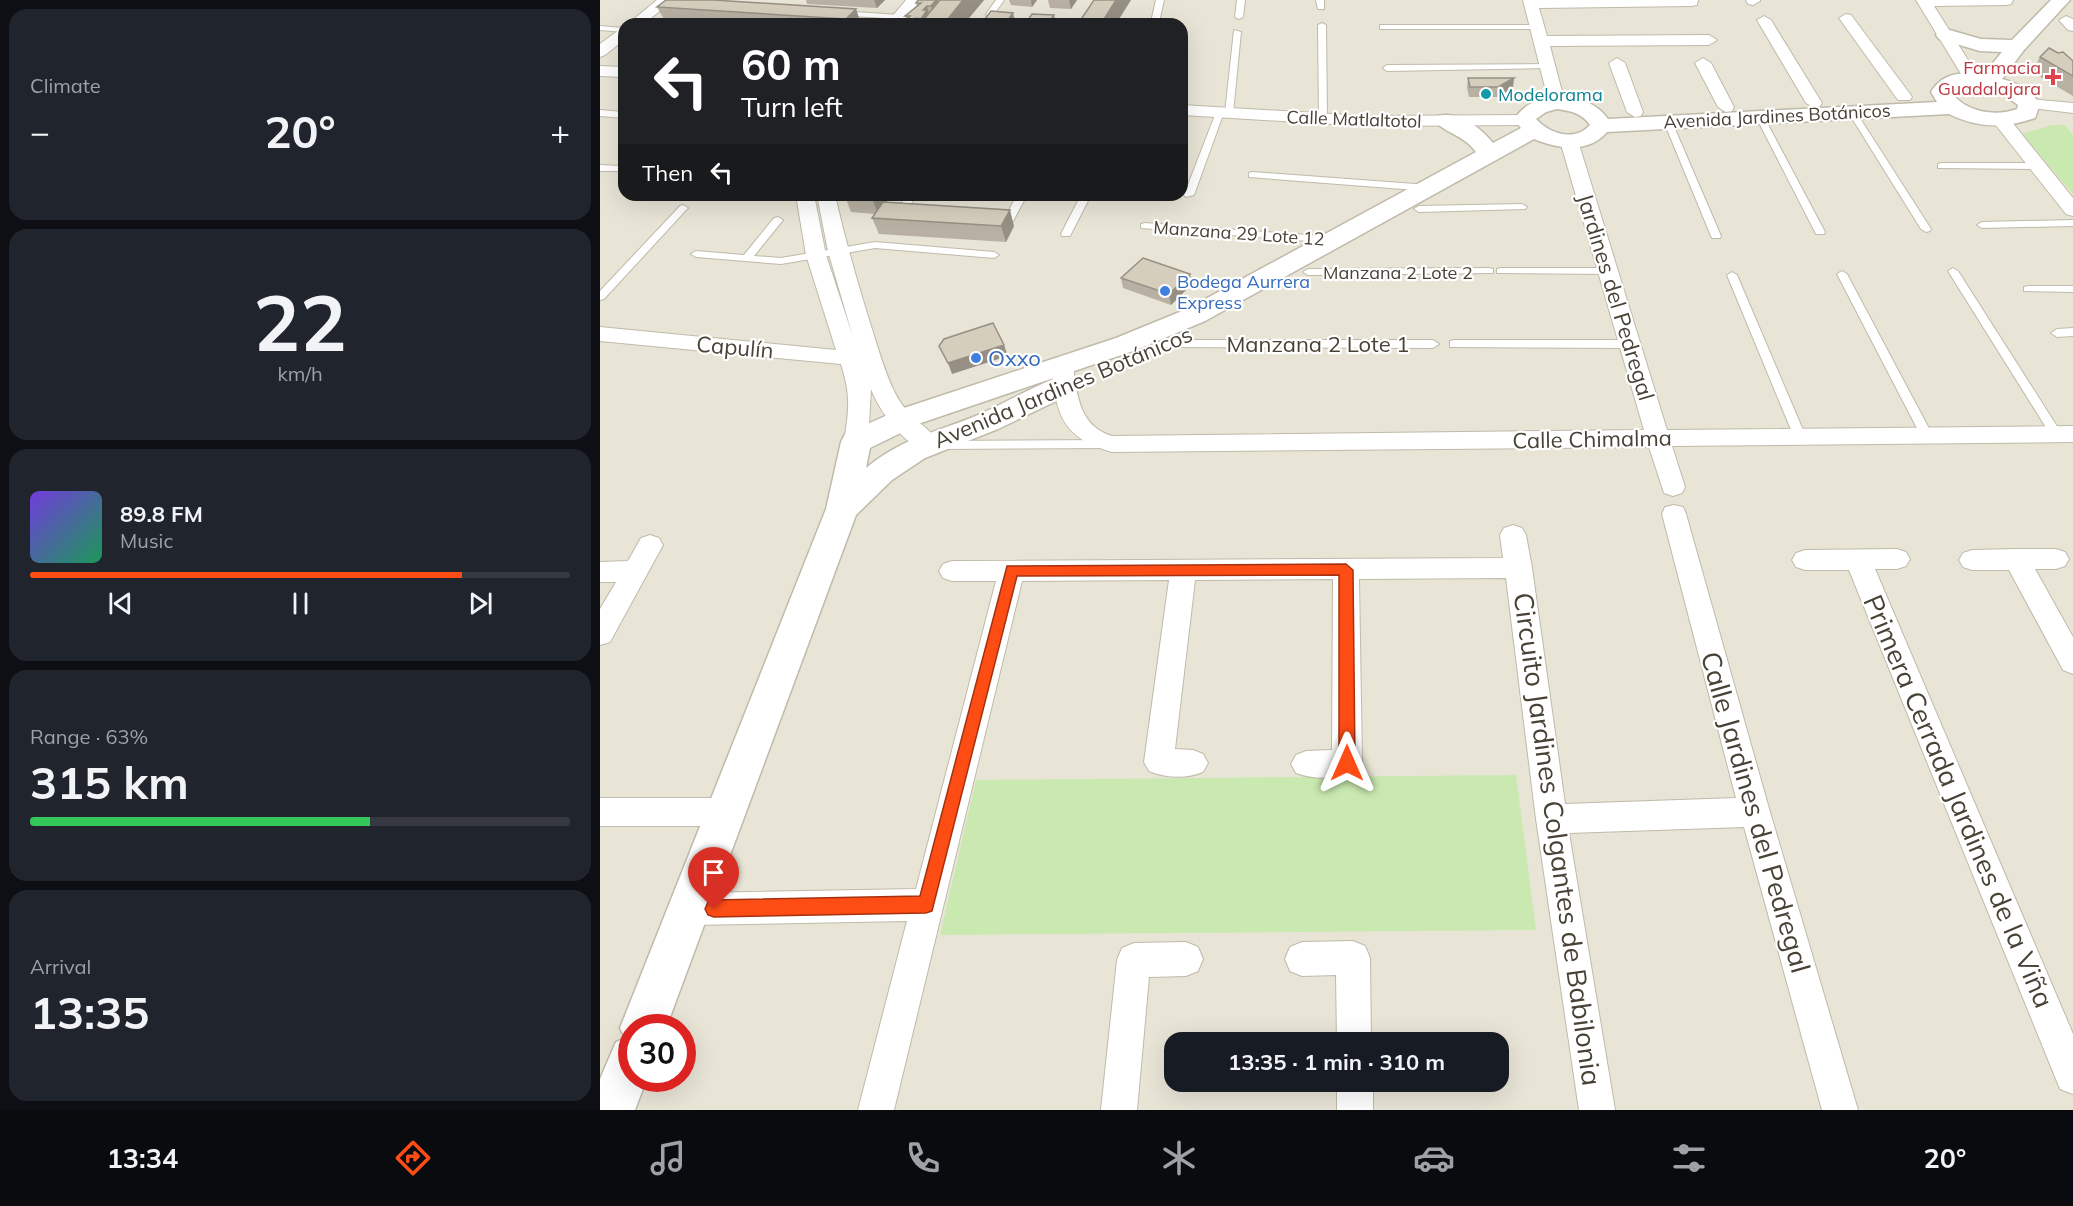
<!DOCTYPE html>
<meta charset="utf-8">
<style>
body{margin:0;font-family:Mulish,sans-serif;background:#20242c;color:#f1f3f6;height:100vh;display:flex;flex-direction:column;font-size:22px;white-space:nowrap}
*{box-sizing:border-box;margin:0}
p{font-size:20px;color:#9ea1a6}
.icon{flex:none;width:33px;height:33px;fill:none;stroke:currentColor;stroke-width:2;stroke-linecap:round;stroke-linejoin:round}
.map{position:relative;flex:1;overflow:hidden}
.drawer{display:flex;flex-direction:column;gap:9px;padding:9px;background:#0d0f14;width:600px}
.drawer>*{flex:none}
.hud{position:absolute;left:18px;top:18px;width:570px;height:183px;border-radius:18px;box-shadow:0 6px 24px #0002;background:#202124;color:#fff;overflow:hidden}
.speed{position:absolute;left:18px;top:1014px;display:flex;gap:12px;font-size:30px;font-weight:700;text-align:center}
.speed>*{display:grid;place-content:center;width:78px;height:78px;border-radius:50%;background:#171b24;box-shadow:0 6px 24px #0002;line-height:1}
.speed .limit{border:9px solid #d22;background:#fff;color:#111}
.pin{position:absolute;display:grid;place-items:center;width:51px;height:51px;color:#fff;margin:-62px -26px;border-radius:50% 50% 50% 0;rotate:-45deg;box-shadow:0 0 6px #0007}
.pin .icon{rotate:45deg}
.me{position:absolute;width:66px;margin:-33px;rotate:0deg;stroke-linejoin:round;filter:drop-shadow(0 0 4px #0008)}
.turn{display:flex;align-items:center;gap:21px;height:126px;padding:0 24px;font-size:27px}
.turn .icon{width:78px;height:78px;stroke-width:2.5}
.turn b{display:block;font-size:42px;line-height:51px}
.then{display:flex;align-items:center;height:57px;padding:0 24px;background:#0003;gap:12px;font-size:22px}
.big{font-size:45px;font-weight:700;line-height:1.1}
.drawer .widget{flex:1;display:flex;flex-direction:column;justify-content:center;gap:9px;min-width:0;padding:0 21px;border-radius:18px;background:#20242c}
.drawer .dial{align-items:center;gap:0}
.dial b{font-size:78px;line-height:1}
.song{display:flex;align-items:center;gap:18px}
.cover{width:72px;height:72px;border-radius:9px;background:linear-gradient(135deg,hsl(260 70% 55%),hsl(150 70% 35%))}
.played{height:6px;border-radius:3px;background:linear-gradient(90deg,#fe4c15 80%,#363941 80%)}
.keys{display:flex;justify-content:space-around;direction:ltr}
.heat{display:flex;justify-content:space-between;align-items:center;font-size:33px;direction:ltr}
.charge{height:9px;border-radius:4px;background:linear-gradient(90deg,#34c759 63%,#363941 0)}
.trip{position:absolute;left:564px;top:1032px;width:345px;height:60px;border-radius:18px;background:#171b24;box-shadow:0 6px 24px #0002;font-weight:700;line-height:60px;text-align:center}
.menu{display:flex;height:96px;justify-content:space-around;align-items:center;background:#090b0e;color:#9ea1a6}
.menu .icon{width:42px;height:42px}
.menu .on{color:#fe4c15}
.menu b{font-size:27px;color:#f1f3f6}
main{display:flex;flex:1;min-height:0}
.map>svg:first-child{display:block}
.residential{fill:#e8e4d6;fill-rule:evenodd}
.green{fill:#cae9b0}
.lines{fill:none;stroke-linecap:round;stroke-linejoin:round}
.service-casing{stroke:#c0baaa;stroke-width:2}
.minor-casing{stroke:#c0baaa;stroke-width:2}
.tertiary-casing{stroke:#c0baaa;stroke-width:3}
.service{fill:#fff;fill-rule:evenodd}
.minor{fill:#fff;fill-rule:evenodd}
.tertiary{fill:#fff;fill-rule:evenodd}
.wall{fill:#b8b1a3}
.shaded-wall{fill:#969084}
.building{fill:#d6cebd;stroke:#969084;stroke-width:1.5}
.route{fill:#fe4c15;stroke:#a5310e;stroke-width:1.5}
.health-dot{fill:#e0444e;stroke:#fff;stroke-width:2}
.culture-dot{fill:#0f9aa8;stroke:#fff;stroke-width:2}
.shop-dot{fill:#3f7fe0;stroke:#fff;stroke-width:2}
.labels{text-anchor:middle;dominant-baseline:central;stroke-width:4.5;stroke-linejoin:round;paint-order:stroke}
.far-health-label{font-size:18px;fill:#be3a42;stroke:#fff;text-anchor:end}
.far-culture-label{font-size:18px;fill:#0d838f;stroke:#fff;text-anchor:start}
.far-street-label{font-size:18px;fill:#484236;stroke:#fff}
.far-shop-label{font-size:18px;fill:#366cbe;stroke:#fff;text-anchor:start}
.street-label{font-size:22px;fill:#484236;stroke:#fff}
.shop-label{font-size:22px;fill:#366cbe;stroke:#fff;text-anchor:start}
.near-street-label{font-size:27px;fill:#484236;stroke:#fff}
</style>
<main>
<section class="drawer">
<div class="widget"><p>Climate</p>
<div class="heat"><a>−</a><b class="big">20°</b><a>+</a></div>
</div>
<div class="widget dial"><b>22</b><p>km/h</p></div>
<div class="widget">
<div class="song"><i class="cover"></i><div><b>89.8 FM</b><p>Music</p></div></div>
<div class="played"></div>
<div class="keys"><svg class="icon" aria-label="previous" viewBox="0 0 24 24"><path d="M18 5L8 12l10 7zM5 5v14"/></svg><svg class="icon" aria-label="pause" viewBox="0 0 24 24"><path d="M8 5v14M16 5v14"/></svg><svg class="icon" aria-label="next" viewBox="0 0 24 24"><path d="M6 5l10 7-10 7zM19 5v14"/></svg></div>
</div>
<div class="widget"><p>Range · 63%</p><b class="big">315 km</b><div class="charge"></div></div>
<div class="widget"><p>Arrival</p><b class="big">13:35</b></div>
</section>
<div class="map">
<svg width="1473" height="1110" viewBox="0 0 1473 1110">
<rect width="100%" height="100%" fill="#f4f1e8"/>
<!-- residential -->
<path class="residential" d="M0,0h1473v1110h-1473zM24,24h558v171h-558zM32,1028h50v50h-50zM574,1042h324v40h-324z"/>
<!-- green -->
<path class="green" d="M1452,125h13l8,10v59l-51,-60z
M916,775l20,155 -596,5 36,-155z"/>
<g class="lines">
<!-- service casing -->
<g class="service-casing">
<path id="service" d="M396,0h8l-11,16h-6l-1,-2z
M556,0h8l-5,22 -5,2 -3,-2z
M637,0h8l-2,17 -4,2 -4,-2z
M716,0h8v9h-6z
M239,11l61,4 4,2 -4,2 -64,-4v-4z
M722,23l4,2 1,94 -4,3 -4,-3 -1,-94z
M783,25h154l4,2 -4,2h-157v-4z
M0,26l24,2v4l-24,-2z
M634,30l7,2 -8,81 -4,3 -4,-3z
M951,64l1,2 -4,2 -161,3 -4,-3 4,-3z
M0,110l24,2v6l-24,-2z
M617,110l7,2 -30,83 -8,2 -2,-2z
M1249,110l7,2 75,117 -1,2 -4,1 -5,-3 -73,-117z
M1157,115l7,2 61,115 -1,2h-8l-1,-2 -59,-115z
M1068,119l4,3 49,114 -1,2h-8l-1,-2 -47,-114z
M1341,163h97l5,3 -5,3 -100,-1v-4z
M0,165l21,1 3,1v4h-24z
M652,172l177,13 5,3 -5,3 -180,-14v-4z
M307,195h10l-15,21h-6l-2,-2z
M417,195h10l-15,28h-8l-1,-2z
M481,195h10l-21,41h-8l-1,-2z
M922,204l5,3 -2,2 -106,3 -5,-3 5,-3z
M83,205l5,3 -2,2 -82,89 -4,1v-9l80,-85z
M178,217l5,3 -29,36 27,2 94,-16 119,10 5,3 -5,3 -119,-10 -94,16 -85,-7 -5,-3 5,-3 48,4 30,-37z
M1473,220v6l-91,2 -5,-3 5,-3z
M545,223l189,14 5,3 -5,3 -193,-15v-4z
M889,268l4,1v4l-185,2 -5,-3 5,-3z
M901,268h107l5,3 -5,3 -111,-1v-4z
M1353,268l5,3 102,160 2,3 -2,3h-8l-104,-166z
M1242,271l5,3 86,162 -2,3 -4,1 -6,-4 -84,-162z
M1132,272l5,3 69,162 -2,3 -4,1 -6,-4 -67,-162z
M1428,286h45v6l-49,-1v-4z
M1473,328v8l-16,1 -6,-4 6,-4z
M566,340h267l6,4 -6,4 -271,-1 -2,-3z
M854,340h176l6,4 -6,4 -180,-1v-6z
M508,440l6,4 -6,4 -169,1 -6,-4 6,-4z"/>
</g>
<!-- minor casing -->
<g class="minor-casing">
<path id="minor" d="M57,0h16l-29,24h-16z
M306,0h15l-20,24h-15z
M923,0h175l-1,5 -5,1 -153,2 8,28 162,-1 8,5 -8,5 -159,1 15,57 -8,5 -8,-5z
M1146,0h14v1l-7,4 -5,-1z
M1316,0h97l-2,4 -5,1 -72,1 46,73 -2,3h-12z
M1246,14l5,1 59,79 2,3 -2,3h-12l-59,-82z
M1164,16l7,4 51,83 -2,3 -6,2 -8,-5 -49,-83z
M1466,16l7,3v12l-5,-1 -9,-10z
M24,28v12l-19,15 -5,2v-13l19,-14z
M1017,58l8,5 18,49 -2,4 -6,1 -8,-5 -18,-49z
M1103,58l8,5 23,44 -2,4 -6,1 -8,-5 -23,-44z
M0,66l24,1v10l-24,-1z
M1429,99l44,4v10l-50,-6 -2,-3z
M582,105l183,11 160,-1 8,5 -8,5 -160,1 -183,-11z
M1401,115l6,1 66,82v18l-7,-2 -71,-90 -2,-4z
M969,136l6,1 3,4 89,289 406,-4v16l-401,4 13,41 -3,6 -9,3 -9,-3 -15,-46 -537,5c-51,-15 -55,-37 -61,-86l3,-5 8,-2 8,2 3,5c4,29 6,60 39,70l532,-6 -84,-289 3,-4z
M196,195h18l12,60 27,82 -25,-86 -11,-56h18c10,44 22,86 35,128 8,24 14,48 25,70 12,25 33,32 45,51l-4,6c-25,7 -57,-39 -65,-61l-3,53 -4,6 -8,2 -8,-2 -4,-6c5,-33 7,-46 -3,-78l-241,-23v-14l236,23 -30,-95z
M1074,505l9,2 3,7 84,298 88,298h-36l-78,-283 -175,6 46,277h-36l-43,-291 -30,-241 -147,1 3,184 -5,9c-17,7 -44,8 -61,1l-5,-9 5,-9 10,-4 26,-1 1,-171 -138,1 -20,169 18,1 10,4 5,9 -5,9c-16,7 -38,6 -54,-1l-5,-9 25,-182 -147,1 -128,529h-36l49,-189 -217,4 -12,-5 -4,-11 4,-11 12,-5 226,-4 80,-308h-44l-9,-3 -4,-7 4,-7 9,-3 551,-3 -3,-23 4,-7 9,-3 9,3 4,7 6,33 33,236 171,-6 -74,-284 3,-7z
M50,535l9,3 4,7 -53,97 -10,3v-36l16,-27h-16v-20l28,-1 13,-23z
M1297,549l9,3 4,7 -4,7 -9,3h-22l198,465v60l-13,-5 -211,-519h-44l-9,-3 -4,-7 4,-7 9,-3z
M1416,549h40l9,3 4,7 -4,7 -9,3h-21l38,68v37l-10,-4 -54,-100h-37l-9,-3 -4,-7 4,-7 9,-3z
M0,798h127l11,4 4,10 -4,10 -11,4h-127z
M753,941l12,5 5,12 1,84h-34l-1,-67 -34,1 -12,-5 -5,-12 5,-12 12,-5z
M586,942l12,5 5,12 -5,12 -12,5 -37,1 -12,133h-36l16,-150 5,-12 12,-5z
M737,1082h36v28h-36z"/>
</g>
<!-- tertiary casing -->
<g class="tertiary-casing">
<path id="tertiary" d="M1451,0h19l-46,50 -22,29c16,4 28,11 38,25l-5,14c-30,11 -58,10 -86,-4l-342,18c-19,22 -49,17 -73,7l-329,182 -69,29 -215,73 -51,25 -4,20c38,-31 69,-35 112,-53 25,-11 49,-25 75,-36l10,-3 10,3 4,7 -4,7 -75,36 -73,29 -33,22 -36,35 -190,513h-34v50h15l-12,32h-35v-31l16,-37 9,-4 -5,-10 206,-519 15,-67 4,-8 56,-25 215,-71 71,-29 289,-157c-12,-17 -33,-20 -41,-31l3,-5c21,-5 43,12 55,27l28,-15 -7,-8c18,-32 74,-30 94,-1l329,-17 -6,-10c11,-19 31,-21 52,-17l19,-23 -22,-1 -41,-12 -3,-4 3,-4 7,-2 35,10 31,1zM1372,85l25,5 21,15 -1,4c-22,8 -52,3 -66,-17l9,-6zM957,109c14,2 25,4 33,16 -15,17 -40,9 -54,-6l10,-7z"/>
</g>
<!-- service -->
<use href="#service" class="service"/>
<!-- minor -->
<use href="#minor" class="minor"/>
<!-- tertiary -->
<use href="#tertiary" class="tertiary"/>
</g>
<!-- wall -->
<path class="wall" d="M206,0h79l-8,8 -70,-4z
M318,0h66l-20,24h-65l6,-2 2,-1 -2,-5 12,-10 -1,-3z
M409,0h28l-5,7 -21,-2z
M448,0h29l-6,9 -21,-1z
M57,7l199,2 5,15h-154l-42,-3z
M1440,57l33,4v35l-41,-24z
M868,78l45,10 -16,9h-28l-2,-9z
M246,195h45l-5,7 128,24 -8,16 -127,-8 -7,-16 3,-4 -24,-2 -6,-16z
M371,195h31l-3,5 -27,-2z
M521,278l71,6 -21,21 -48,-17z"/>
<!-- shaded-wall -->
<path class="shaded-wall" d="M274,0h11l-8,8z
M333,0h5l3,13 -6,7 -4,-14z
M363,0h21l-20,24h-20z
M431,0h6l-5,7z
M469,0h8l-6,9z
M516,0h15l-15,24h-15z
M327,6l4,14 -9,4 -1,-5 2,-9z
M256,9l5,15h-13l-2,-5z
M413,13l3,11h-11z
M454,15l2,9h-8z
M914,78l-1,10 -16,9 1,-10z
M274,195h17l-13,19 -6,-16z
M410,210l4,16 -8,16 -5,-16z
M590,274l2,10 -21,21 -2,-11z
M404,345l4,11 -56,18 -4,-11z"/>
<!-- building -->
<path class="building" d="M66,0h47l143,9 -10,10 -189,-12z
M318,0h18l-5,6h-4l-4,4h4l-6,9 -5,-1 -3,5h4l-1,1h-17l1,-2h5l5,-6h-5l16,-13h-5z
M340,0h23l-19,24h-24z
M494,0h22l-15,24h-23z
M391,11l22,2 -8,11h-24z
M432,14l22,1 -6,9h-23z
M1449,48l9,5 5,-1 10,9v15l-33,-19z
M868,78h46l-16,9h-28z
M246,195h28l-2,3 -27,-2z
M283,202l127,8 -9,16 -129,-8z
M543,258l47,16 -21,20 -48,-16z
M393,323l11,22 -56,18 -9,-17 5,-7z"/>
<!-- route -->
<path class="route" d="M746,564l7,6 2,193 -3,5 -5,2 -6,-2 -2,-5v-188l-322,1 -85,335 -6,2 -212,4 -6,-2 -3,-6 3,-7 6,-2 206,-4 87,-330z"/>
<!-- markers -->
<path class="health-dot" d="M1450 68h6v6h6v6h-6v6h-6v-6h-6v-6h6z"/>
<circle class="culture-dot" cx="886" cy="94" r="6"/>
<g class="shop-dot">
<circle cx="565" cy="291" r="6"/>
<circle cx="376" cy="358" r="6"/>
</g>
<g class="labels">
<!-- far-health labels -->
<g class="far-health-label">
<text x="1441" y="67">Farmacia<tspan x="1441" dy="21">Guadalajara</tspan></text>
</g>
<!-- far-culture labels -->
<g class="far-culture-label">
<text x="898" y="94">Modelorama</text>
</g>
<!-- far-street labels -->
<g class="far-street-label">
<text transform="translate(1177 116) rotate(-3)">Avenida Jardines Botánicos</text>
<text transform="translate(754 119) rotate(2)">Calle Matlaltotol</text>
<text transform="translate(639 233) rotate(4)">Manzana 29 Lote 12</text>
<text x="798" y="272">Manzana 2 Lote 2</text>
</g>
<!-- far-shop labels -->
<g class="far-shop-label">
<text x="577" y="281">Bodega Aurrera<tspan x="577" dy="21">Express</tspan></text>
</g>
<!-- street labels -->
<g class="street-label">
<text transform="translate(1016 297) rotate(73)">Jardines del Pedregal</text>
<text x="718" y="344">Manzana 2 Lote 1</text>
<text transform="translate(135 347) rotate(5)">Capulín</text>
<text transform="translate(463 387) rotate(-23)">Avenida Jardines Botánicos</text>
<text transform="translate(992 439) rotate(-1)">Calle Chimalma</text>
</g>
<!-- shop labels -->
<g class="shop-label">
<text x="388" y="358">Oxxo</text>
</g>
<!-- near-street labels -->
<g class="near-street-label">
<text transform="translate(1359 801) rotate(67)">Primera Cerrada Jardines de la Viña</text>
<text transform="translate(1156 812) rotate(74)">Calle Jardines del Pedregal</text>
<text transform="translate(958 839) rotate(82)">Circuito Jardines Colgantes de Babilonia</text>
</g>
</g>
</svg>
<div class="speed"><div class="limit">30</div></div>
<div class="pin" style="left:114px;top:909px;background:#d93025"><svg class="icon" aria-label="arrive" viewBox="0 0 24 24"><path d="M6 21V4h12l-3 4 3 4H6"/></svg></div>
<svg class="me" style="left:747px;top:763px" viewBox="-20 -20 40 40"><path d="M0-17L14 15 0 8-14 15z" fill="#fe4c15" stroke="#fff" stroke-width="4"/></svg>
<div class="trip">13:35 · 1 min · 310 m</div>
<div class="hud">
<div class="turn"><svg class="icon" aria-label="left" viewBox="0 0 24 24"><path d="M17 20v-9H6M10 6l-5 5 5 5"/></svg><div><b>60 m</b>Turn left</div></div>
<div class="then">Then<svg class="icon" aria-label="left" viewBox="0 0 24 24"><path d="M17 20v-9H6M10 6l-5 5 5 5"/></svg></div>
</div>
</div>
</main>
<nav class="menu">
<b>13:34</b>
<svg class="icon on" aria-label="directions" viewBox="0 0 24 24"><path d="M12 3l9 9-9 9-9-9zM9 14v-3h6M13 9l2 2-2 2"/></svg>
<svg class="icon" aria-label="music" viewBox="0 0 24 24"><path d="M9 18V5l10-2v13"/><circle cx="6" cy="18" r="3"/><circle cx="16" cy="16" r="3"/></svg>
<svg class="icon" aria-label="phone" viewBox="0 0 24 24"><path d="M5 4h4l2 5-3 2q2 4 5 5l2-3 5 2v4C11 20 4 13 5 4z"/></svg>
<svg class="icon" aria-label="climate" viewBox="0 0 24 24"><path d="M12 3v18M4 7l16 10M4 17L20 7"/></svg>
<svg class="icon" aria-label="car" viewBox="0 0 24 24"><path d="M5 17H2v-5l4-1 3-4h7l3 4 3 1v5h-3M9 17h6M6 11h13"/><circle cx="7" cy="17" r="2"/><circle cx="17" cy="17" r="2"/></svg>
<svg class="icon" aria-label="filters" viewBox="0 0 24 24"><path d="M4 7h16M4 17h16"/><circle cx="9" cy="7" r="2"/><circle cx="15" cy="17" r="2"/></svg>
<b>20°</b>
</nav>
